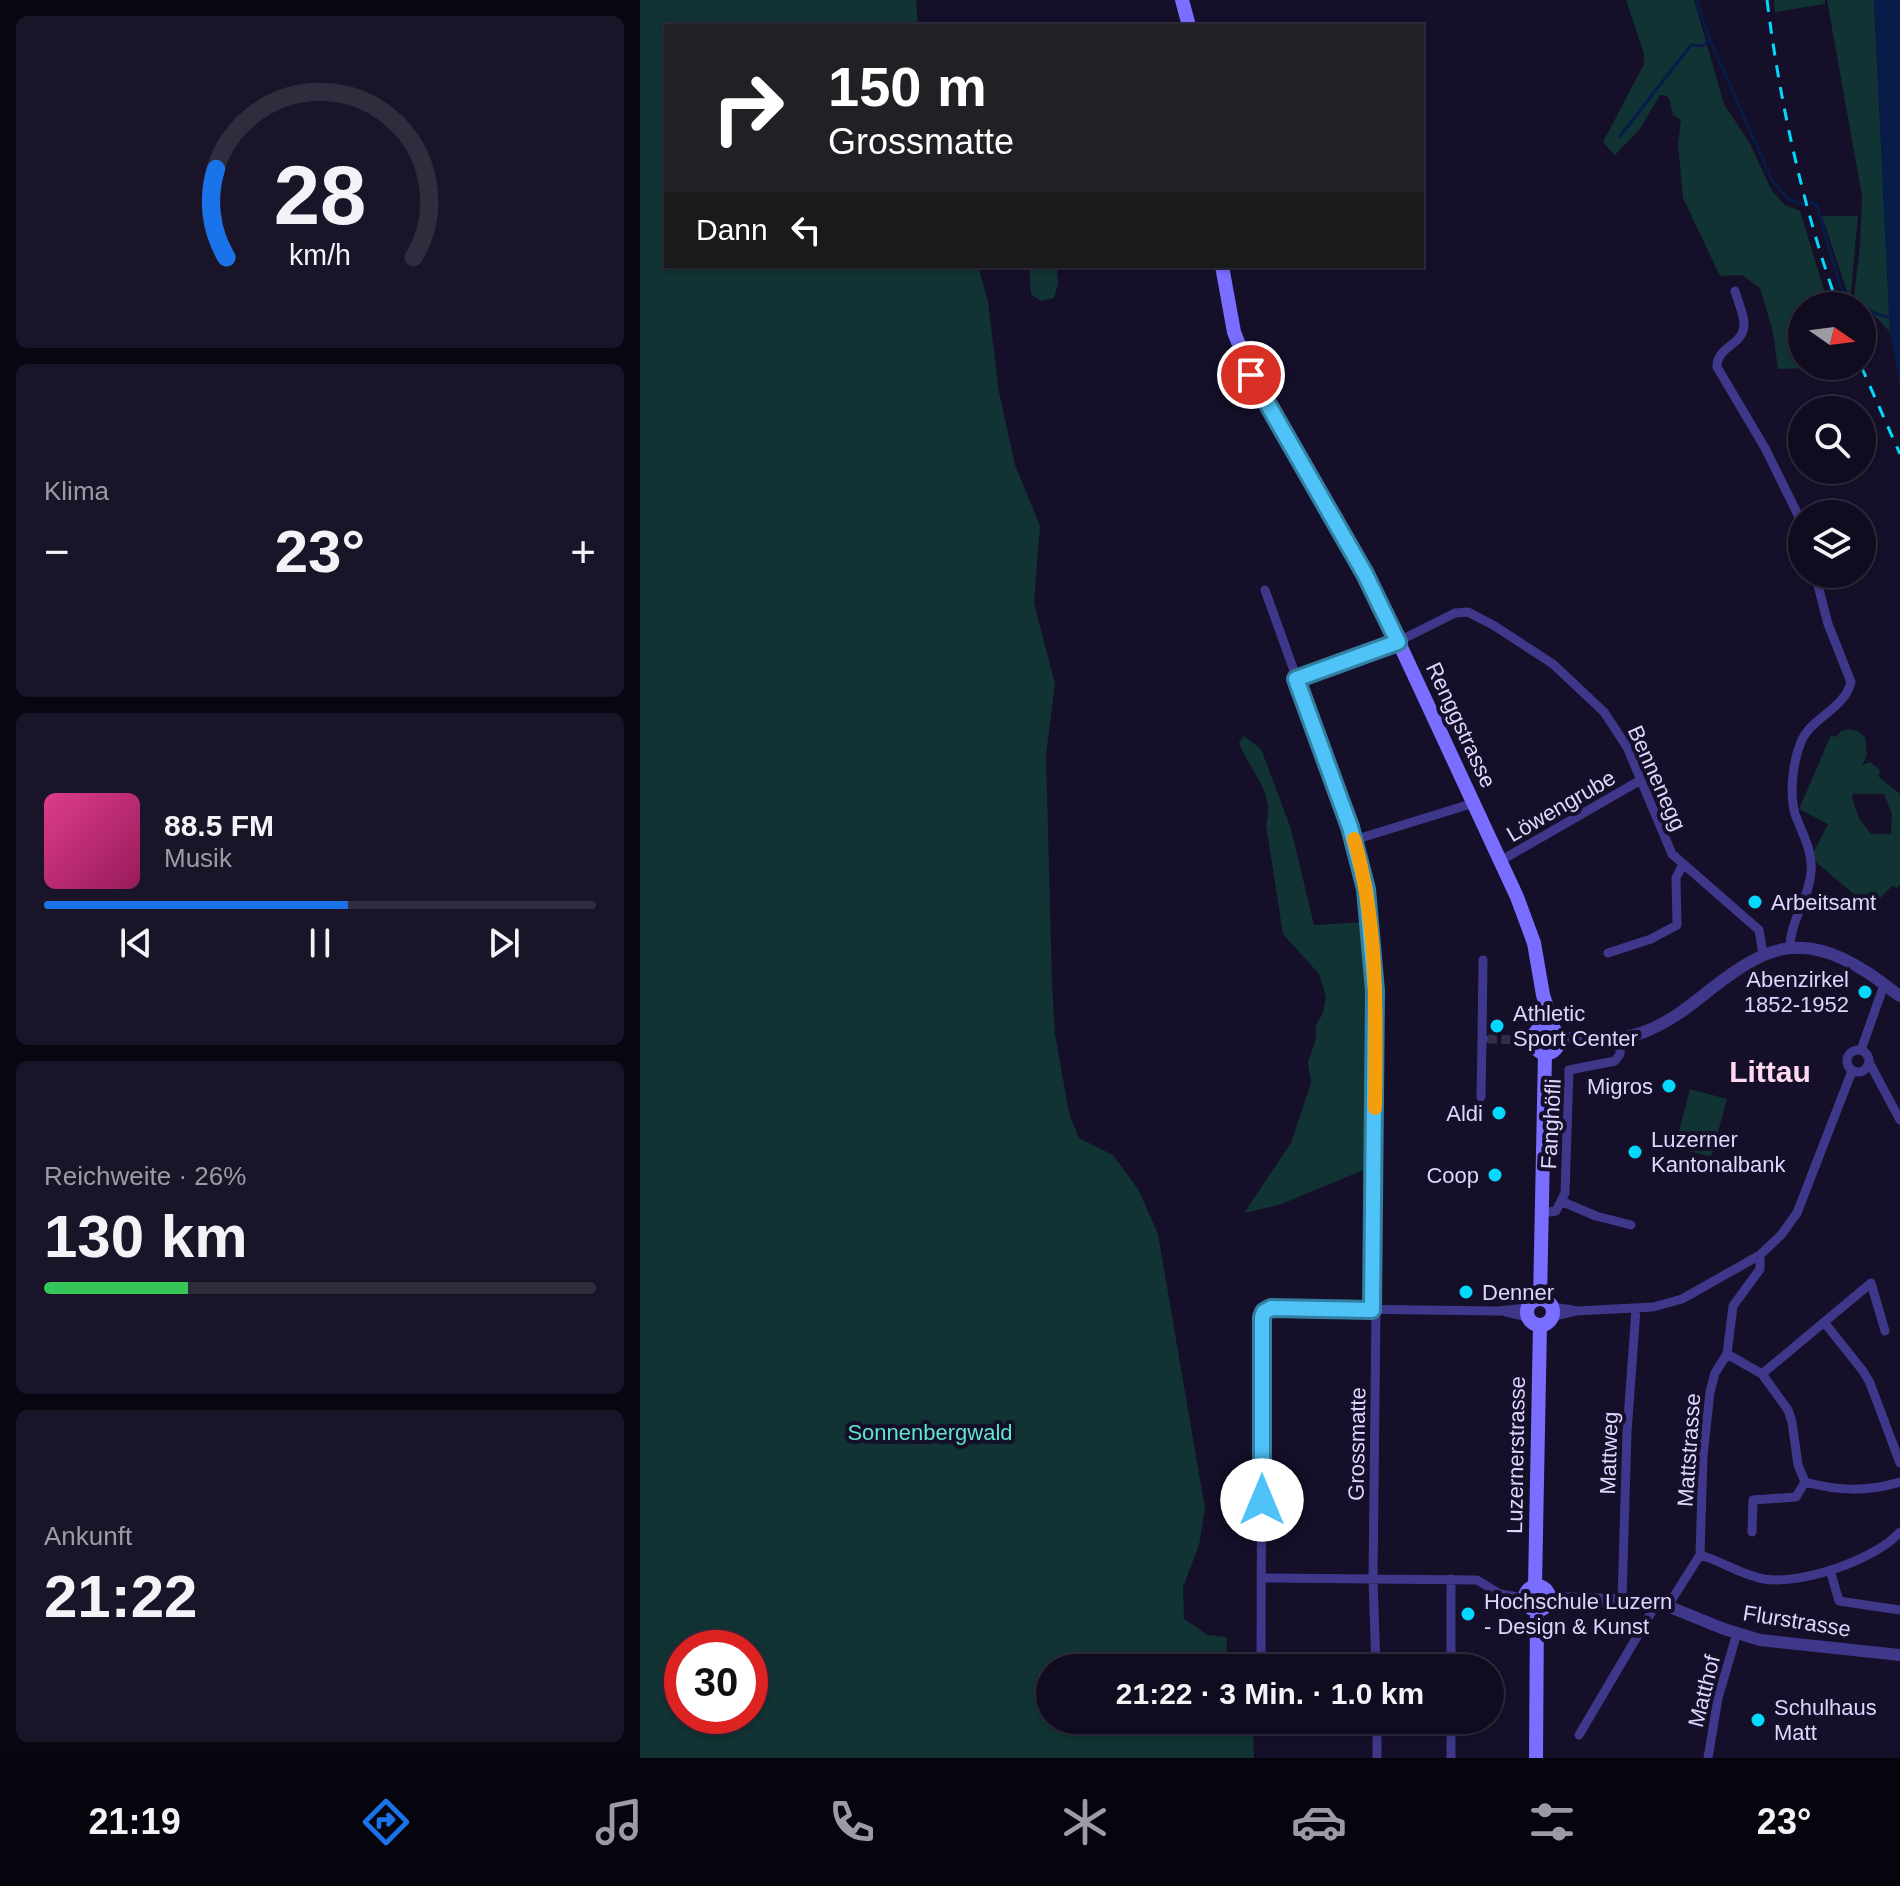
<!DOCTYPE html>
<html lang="de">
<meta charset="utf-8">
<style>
body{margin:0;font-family:Helvetica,sans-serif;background:#191428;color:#f1f3f6;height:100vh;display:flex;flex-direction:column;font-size:30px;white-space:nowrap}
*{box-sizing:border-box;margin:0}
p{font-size:26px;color:#9c9ba4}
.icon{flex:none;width:44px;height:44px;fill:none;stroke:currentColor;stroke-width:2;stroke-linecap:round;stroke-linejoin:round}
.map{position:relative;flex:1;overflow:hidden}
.sheet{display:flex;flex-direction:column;gap:16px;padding:16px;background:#090611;width:640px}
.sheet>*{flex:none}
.banner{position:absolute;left:24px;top:24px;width:760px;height:244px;border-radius:0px;box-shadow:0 2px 6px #0004,0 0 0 2px #302b3d;background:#202124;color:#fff;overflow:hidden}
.needle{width:52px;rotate:104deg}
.tools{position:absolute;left:1148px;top:292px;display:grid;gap:16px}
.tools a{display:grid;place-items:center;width:88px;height:88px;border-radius:50%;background:#100b1f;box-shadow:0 2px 6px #0004,0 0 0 2px #302b3d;font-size:40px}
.speed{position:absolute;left:24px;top:1630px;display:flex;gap:16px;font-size:40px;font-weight:700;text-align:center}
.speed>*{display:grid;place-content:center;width:104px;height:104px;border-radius:50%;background:#100b1f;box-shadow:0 2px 6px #0004,0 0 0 2px #302b3d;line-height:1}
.speed .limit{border:12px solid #d22;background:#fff;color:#111}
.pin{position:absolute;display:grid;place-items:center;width:68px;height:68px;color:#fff;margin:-34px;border:4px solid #fff;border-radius:50%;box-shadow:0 2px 8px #0007}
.me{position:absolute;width:88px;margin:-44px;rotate:0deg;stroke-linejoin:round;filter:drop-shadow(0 0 6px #0008)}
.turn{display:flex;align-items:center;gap:28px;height:168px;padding:0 32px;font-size:36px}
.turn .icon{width:104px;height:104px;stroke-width:2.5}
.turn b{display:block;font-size:56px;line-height:68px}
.then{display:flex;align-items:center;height:76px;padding:0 32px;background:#0003;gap:16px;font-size:30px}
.big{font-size:60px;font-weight:700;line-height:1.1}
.sheet .tile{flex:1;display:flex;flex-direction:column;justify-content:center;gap:12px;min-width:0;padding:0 28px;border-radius:12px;background:#191428}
.sheet .dial{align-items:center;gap:0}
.dial svg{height:208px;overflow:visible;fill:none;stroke:#302b3d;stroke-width:7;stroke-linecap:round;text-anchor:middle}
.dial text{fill:#f1f3f6;stroke:none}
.song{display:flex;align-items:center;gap:24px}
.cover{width:96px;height:96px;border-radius:12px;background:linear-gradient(135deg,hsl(330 70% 55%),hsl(330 70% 35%))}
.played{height:8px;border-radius:4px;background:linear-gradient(90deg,#1a73e8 55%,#302b3d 55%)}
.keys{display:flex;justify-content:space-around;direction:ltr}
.heat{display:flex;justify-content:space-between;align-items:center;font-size:44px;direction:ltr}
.charge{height:12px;border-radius:6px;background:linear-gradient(90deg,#34c759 26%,#302b3d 0)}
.trip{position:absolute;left:396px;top:1654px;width:468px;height:80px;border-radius:40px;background:#100b1f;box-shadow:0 2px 6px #0004,0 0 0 2px #302b3d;font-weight:700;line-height:80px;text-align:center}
.tabs{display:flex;height:128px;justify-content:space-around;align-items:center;background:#06040c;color:#9c9ba4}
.tabs .icon{width:56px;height:56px}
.tabs .current{color:#1a73e8}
.tabs b{font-size:36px;color:#f1f3f6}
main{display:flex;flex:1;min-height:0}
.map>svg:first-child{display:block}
.green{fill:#133;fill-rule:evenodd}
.water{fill:#081c49}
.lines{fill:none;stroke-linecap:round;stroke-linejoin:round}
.stream{stroke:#081c49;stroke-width:3}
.minor-tunnel{stroke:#332d49;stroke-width:9;stroke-dasharray:9 4.5;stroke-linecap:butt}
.minor{stroke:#3f388a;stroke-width:9}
.tertiary{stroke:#3f388a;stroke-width:12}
.secondary{stroke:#796eff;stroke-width:14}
.rail{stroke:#03d8ff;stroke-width:3;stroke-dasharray:12 10;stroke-linecap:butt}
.route-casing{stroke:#337fa1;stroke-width:20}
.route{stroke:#4fc3f7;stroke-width:14}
.slow{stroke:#f59e0b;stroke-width:14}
.poi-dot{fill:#03d8ff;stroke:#150f29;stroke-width:3}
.labels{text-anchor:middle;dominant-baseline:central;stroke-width:8;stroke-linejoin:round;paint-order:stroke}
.street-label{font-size:22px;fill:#ddd7ff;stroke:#150f29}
.poi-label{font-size:22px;fill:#ddd7ff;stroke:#150f29;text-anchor:start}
.park-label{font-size:22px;fill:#5ce6ca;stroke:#150f29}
.district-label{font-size:30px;font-weight:bold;fill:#ffd9ef;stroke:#150f29}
</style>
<main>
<section class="sheet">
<div class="tile dial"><svg viewBox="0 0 100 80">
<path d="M14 69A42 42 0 1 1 86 69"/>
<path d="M14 69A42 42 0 0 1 10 35" stroke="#1a73e8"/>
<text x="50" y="56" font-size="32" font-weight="700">28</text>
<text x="50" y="72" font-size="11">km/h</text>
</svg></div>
<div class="tile"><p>Klima</p>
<div class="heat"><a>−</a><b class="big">23°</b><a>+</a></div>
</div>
<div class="tile">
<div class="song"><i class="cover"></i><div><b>88.5 FM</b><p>Musik</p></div></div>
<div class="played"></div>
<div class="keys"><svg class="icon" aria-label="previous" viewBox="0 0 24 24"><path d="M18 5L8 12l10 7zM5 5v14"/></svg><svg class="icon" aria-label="pause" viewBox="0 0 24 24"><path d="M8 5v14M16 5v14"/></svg><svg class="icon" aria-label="next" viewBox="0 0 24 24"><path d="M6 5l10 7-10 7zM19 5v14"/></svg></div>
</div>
<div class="tile"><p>Reichweite · 26%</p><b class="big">130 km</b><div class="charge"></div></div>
<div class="tile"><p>Ankunft</p><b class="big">21:22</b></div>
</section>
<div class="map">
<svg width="1260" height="1758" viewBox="0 0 1260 1758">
<rect width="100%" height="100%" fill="#150f29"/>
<!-- green -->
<path class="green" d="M0,0h276l2,26h-252v240h312l10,36 11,90 16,73 25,61 -6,77 21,81 -9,71 6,229 3,50 14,79 10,25 34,17 25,34 20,45 47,275 -6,36 -16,42 1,32 24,16 19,2 -1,31h-176v52h198l5,6 1,32h-614zM42,1648h68v68h-68z
M986,0h68l30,104 25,38 23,49 13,14 15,6 29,95h-27v60h12l-3,2 -33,1 -5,-37 -13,-44 -18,-13 -22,1 -37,-78 -5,-54 3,-24 -8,-5 -4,-17 -5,-3h-4l-20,34 -25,26 -12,-13 41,-78v-10z
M1134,0h51v4l-50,8z
M1187,0h47l16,332 -23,-24 -14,-2 7,-60 2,-50z
M1182,216h36l-8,85z
M389,266h28l1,18 -4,14 -13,3 -10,-7z
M1209,729l9,2 7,6 2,18 -5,10 8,-3 10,8 -1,7 21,17v91l-3,3 -5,-2 -22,22 -54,-46 -3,-9 15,-29 -29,-15 32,-74 5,2 5,-6zM1215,791v3h29l8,20 -1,20h-20l-11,-14 -8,-22z
M604,736l17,13 30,80 23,96 53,-3 3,98 -4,149 -87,36 -35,8 47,-70 20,-60 -3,-21 8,-23v-14l7,-12 3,-16 -7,-23 -36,-40 -17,-109c10,-35 -18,-54 -27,-83z
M1050,1089l37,10 -16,58 -36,-10z"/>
<!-- water -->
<path class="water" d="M1234,0h26v386l-10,-54z"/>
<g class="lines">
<!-- stream -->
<path class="stream" d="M1056,0l14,40 62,140 16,19 14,5
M980,136l71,-91 11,1 8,-5
M1170,202l7,3 23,81c10,16 31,27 50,32"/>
<!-- minor-tunnel -->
<path class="minor-tunnel" d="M848,1039l33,1"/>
<!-- minor -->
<path class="minor" d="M1095,291c3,11 9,23 9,33 0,22 -27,21 -27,43l48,81 37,75
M625,590l85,237 16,62 9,102 -3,319
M656,679l99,-36 60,-30 13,-1 25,13 60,39 51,48 23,35 45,107 87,76 4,24
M714,840l120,-37
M860,861l139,-80
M1150,948c0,-28 19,-48 21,-76 2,-21 -9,-39 -16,-58 -6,-21 -2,-53 6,-72 10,-25 44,-33 50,-60l-23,-58 -13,-50
M968,953l43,-14 26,-14 -1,-47 7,-14
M842,1039l1,-79
M881,1040l12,1
M1207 1061a11 11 0 1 1 22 0a11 11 0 1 1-22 0Z
M1221,1050l23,-65
M1229,1062l31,58
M841,1097l1,-58h2
M923,1202l33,14 35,9
M901,1213l15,-2 9,-18 4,-123 46,-9 5,-7v-17
M912,1307l21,3
M866,1312l22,5
M912,1317l24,-6 77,-4 29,-8 78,-44 21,-20 16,-22 55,-142
M1184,1322l39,49 7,12 30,80
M1087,1354l35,20 26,36 4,12 6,43 7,17c34,9 61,10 95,0
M1122,1374l109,-91 14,48
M1112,1532l1,-32 43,-3 9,-15
M1060,1555c22,6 41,20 64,24 37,6 111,-19 136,-47
M1190,1570l9,31 61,9
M622,1578l215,2 23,14 24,4
M811,1579v89
M982,1599l5,-166 9,-124
M1029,1604l31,-49 3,-99 7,-64 5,-19 12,-19 6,-48 27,-37v-14
M621,1668l1,-351 2,-5 7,-4 227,3 29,-3
M736,1668l-3,-89 3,-269
M737,1720v38
M811,1720v38
M939,1735l72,-122 4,-12
M1068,1758l10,-60 19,-65"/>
<!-- tertiary -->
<path class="tertiary" d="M919,1039c28,-5 58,3 85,-7 26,-10 46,-26 67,-43 55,-43 90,-58 154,-18 12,7 23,17 35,25
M909,1598l106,3 69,28 36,11 140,15"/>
<!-- secondary -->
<path class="secondary" d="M542,0l7,26
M582,266l12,66 17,43 136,242 130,280 17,46 9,52 11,34
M893 1040a13 13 0 1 1 26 0a13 13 0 1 1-26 0Z
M900,1299l5,-246
M887 1312a13 13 0 1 1 26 0a13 13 0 1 1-26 0Z
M885 1598a12 12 0 1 1 24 0a12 12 0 1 1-24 0Z
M895,1586l5,-261
M896,1758l1,-147"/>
<!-- rail -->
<path class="rail" d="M1127,0c13,104 36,207 71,306
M1221,366l39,88"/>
</g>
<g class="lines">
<!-- route casing -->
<g class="route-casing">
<path id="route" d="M611,375l114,199 33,68 -102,37 54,148 16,62 9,102 -3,319 -101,-2 -7,4 -2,5v183"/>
</g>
<!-- route -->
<use href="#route" class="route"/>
<!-- slow -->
<path class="slow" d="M714,839c25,87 22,180 21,269"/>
</g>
<!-- markers -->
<g class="poi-dot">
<circle cx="1115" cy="902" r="8"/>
<circle cx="1225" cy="992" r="8"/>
<circle cx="857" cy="1026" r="8"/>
<circle cx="1029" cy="1086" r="8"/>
<circle cx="859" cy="1113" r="8"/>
<circle cx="995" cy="1152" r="8"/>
<circle cx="855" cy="1175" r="8"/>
<circle cx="826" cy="1292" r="8"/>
<circle cx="828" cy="1614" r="8"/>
<circle cx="1118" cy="1720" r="8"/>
</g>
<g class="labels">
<!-- street labels -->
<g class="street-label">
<text transform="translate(821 725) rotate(65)">Renggstrasse</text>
<text transform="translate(1017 778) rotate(66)">Bennenegg</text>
<text transform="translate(921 806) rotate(-30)">Löwengrube</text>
<text transform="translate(911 1124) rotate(-87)">Fanghöfli</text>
<text transform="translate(717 1444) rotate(-89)">Grossmatte</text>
<text transform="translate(1049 1450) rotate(-86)">Mattstrasse</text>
<text transform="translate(969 1453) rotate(-88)">Mattweg</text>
<text transform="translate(876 1455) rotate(-89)">Luzernerstrasse</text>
<text transform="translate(1157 1621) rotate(9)">Flurstrasse</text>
<text transform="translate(1064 1691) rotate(-76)">Matthof</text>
</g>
<!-- poi labels -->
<g class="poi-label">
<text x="1131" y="902">Arbeitsamt</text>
<text x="1209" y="979" text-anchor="end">Abenzirkel<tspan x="1209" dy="25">1852-1952</tspan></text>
<text x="873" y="1013">Athletic<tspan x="873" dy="25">Sport Center</tspan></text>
<text x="1013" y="1086" text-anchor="end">Migros</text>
<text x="843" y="1113" text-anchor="end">Aldi</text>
<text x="1011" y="1139">Luzerner<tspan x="1011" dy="25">Kantonalbank</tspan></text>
<text x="839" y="1175" text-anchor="end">Coop</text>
<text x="842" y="1292">Denner</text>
<text x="844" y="1601">Hochschule Luzern<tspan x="844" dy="25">- Design &amp; Kunst</tspan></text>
<text x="1134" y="1707">Schulhaus<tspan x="1134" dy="25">Matt</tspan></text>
</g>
<!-- park labels -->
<g class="park-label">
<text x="290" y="1432">Sonnenbergwald</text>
</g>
<!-- district labels -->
<g class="district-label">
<text x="1130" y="1071">Littau</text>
</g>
</g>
</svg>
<div class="tools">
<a><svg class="needle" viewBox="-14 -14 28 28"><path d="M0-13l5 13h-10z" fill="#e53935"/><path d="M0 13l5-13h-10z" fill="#9c9ba4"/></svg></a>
<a><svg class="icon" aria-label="search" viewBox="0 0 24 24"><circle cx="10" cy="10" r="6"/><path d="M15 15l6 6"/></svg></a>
<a><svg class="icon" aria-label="layers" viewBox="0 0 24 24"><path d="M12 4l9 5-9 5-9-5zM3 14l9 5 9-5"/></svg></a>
</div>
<div class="speed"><div class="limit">30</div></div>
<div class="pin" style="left:611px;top:375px;background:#d93025"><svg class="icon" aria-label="arrive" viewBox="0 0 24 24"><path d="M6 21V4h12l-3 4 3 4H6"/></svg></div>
<svg class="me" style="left:622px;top:1500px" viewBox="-20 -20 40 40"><circle r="19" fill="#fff"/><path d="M0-13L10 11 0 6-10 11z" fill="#4fc3f7"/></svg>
<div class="trip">21:22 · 3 Min. · 1.0 km</div>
<div class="banner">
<div class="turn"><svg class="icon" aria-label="right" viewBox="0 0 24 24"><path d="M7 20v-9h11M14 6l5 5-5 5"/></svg><div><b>150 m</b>Grossmatte</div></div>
<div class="then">Dann<svg class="icon" aria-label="left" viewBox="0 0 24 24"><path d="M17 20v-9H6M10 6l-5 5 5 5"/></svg></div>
</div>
</div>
</main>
<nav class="tabs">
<b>21:19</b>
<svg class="icon current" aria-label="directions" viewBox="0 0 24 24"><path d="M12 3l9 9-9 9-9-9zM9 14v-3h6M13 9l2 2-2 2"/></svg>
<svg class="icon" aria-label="music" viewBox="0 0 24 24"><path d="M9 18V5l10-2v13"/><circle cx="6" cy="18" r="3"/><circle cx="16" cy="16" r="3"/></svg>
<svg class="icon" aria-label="phone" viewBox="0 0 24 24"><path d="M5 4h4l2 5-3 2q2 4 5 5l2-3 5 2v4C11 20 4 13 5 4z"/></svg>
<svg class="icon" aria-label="climate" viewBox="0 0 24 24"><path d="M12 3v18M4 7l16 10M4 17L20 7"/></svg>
<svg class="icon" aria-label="car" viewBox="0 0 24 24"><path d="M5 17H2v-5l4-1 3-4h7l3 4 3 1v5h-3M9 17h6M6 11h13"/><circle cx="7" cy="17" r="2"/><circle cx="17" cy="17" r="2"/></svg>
<svg class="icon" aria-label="filters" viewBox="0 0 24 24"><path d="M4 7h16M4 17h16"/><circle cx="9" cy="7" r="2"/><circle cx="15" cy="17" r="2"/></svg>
<b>23°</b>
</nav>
